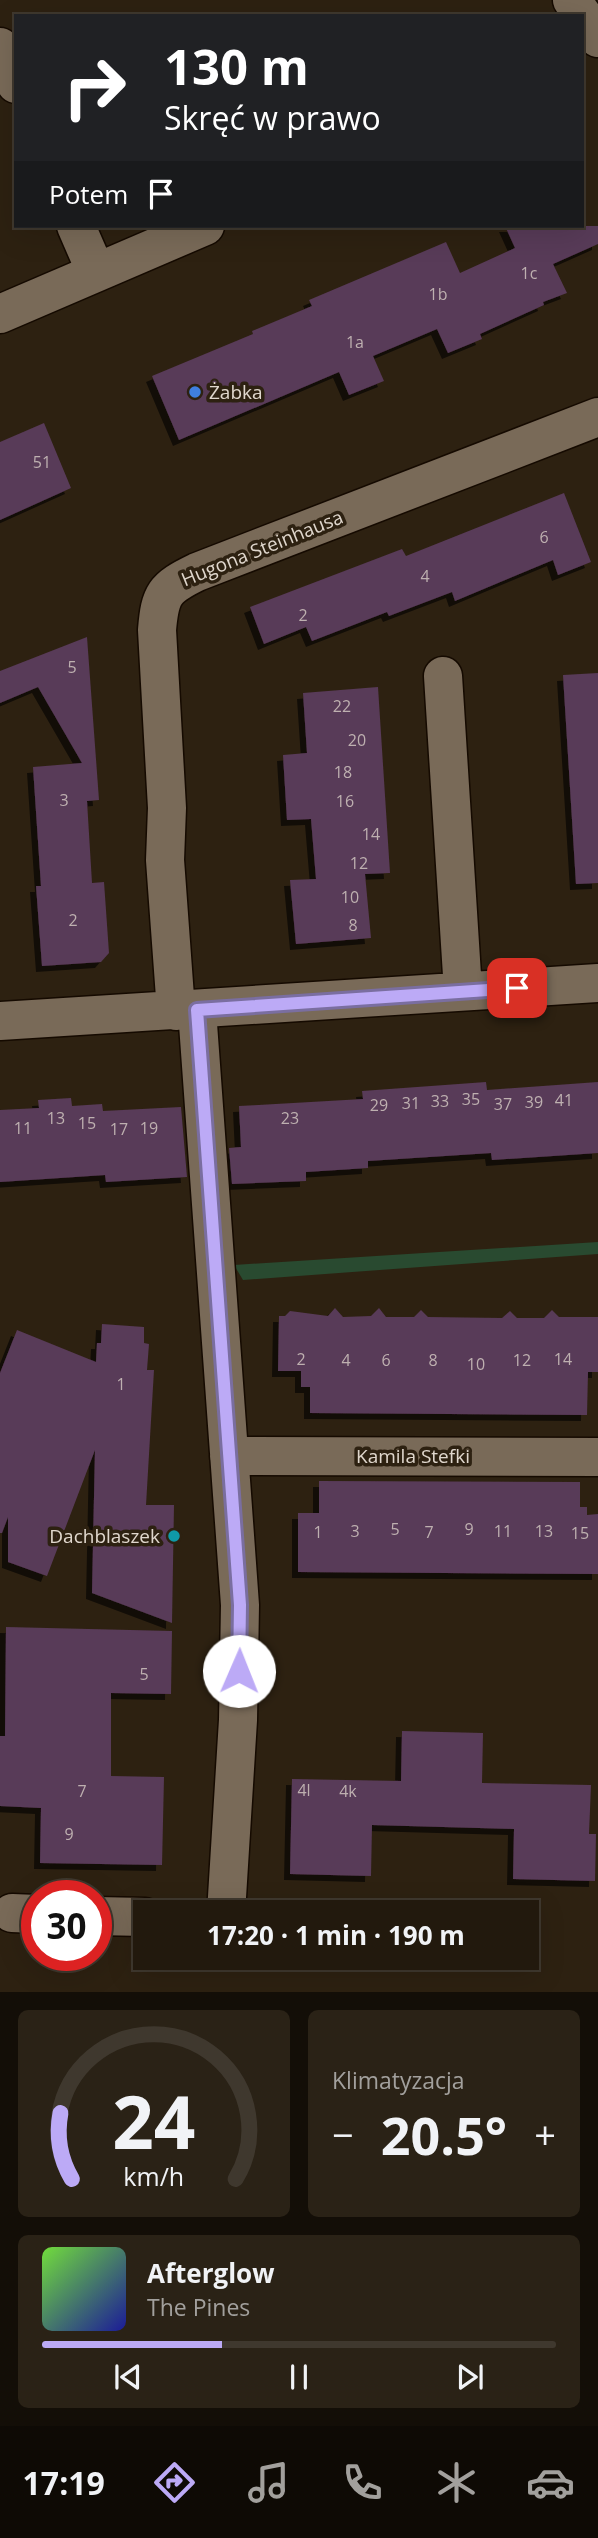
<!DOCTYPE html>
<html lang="pl">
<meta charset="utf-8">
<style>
body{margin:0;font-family:"Open Sans",sans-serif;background:#2a2216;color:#f1f3f6;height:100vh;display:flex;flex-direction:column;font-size:26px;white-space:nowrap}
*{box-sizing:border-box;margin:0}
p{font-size:23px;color:#a2a09d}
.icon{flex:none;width:38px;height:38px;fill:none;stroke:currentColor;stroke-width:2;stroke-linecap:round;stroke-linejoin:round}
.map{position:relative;height:1992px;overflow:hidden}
.sheet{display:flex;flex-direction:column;gap:18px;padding:18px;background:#130e07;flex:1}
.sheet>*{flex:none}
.top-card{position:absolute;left:14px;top:14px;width:570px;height:214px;border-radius:0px;box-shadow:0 7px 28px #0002,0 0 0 2px #3f382e;background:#202124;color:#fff;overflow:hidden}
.speed{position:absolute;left:21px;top:1880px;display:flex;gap:14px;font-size:35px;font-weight:700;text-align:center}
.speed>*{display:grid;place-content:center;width:91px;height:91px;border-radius:50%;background:#22190d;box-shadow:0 7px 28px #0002,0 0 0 2px #3f382e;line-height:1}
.speed .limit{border:10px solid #d22;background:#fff;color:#111}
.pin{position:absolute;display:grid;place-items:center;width:60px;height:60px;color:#fff;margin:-30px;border-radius:14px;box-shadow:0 4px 10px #0006}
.me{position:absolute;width:77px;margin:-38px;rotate:1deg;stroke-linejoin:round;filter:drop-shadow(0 0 5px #0008)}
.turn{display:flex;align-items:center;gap:24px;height:147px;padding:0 35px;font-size:32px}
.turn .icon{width:91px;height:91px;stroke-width:2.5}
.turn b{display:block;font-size:49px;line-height:60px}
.then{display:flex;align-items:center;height:66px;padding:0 35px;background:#0003;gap:14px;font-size:26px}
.big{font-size:52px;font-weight:700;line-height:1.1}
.sheet .card{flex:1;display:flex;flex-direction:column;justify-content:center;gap:10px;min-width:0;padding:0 24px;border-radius:10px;background:#2a2216}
.sheet .dial{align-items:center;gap:0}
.dial svg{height:182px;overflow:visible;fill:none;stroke:#3f382e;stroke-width:7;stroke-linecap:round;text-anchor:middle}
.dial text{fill:#f1f3f6;stroke:none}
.song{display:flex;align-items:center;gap:21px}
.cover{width:84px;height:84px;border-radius:10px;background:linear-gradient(135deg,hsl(100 70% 55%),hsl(240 70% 35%))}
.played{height:7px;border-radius:4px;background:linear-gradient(90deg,#bcaaf6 35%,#3f382e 35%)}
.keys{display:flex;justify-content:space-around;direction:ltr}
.heat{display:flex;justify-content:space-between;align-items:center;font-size:38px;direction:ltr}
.sheet .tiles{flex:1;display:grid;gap:18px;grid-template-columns:1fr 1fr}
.card:last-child{grid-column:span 2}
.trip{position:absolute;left:133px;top:1900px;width:406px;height:70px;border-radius:0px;background:#22190d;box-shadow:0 7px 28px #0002,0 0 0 2px #3f382e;font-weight:700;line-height:70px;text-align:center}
.dock{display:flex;height:112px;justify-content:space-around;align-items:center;background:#0e0a05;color:#a2a09d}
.dock .icon{width:49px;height:49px}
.dock .on{color:#bcaaf6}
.dock b{font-size:32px;color:#f1f3f6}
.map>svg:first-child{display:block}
.green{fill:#294a30}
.building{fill:#583a58;filter:url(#shadow)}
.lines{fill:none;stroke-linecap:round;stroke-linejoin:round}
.street-casing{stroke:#150a00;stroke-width:41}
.street{stroke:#796a58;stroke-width:38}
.route-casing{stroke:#7a6ea0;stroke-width:18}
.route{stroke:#bcaaf6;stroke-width:12}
.shop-dot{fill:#3f7fe0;stroke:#2d2111;stroke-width:2.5}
.culture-dot{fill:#0f9aa8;stroke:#2d2111;stroke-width:2.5}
.labels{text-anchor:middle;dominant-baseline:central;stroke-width:7;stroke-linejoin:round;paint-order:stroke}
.number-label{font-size:16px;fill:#beb0b0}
.poi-label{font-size:19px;fill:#e0d7cd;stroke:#2d2111;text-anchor:start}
.street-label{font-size:19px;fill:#e0d7cd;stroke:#2d2111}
</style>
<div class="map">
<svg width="598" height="1992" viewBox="0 0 598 1992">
<defs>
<filter id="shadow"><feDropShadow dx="-6" dy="6" stdDeviation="0" flood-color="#0009"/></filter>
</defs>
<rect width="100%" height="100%" fill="#2d2111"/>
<!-- green -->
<path class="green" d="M598,1242v12l-355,26 -9,-15z"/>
<!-- building -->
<path class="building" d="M505,226h93v18l-45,20 14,29 -24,9 1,3 -64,29 2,5 -34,14 -11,-24 -64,27 11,25 -35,14 -10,-23 -160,68 -27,-64 101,-42 -1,-3 60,-25 -3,-6 137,-58 14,31 55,-25z
M44,423l27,65 -71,32v-78z
M564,493l27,69 -33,13 -5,-15 -98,41 -3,-9 -63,24 -2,-4 -75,29 -6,-14 -42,17 -14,-37 152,-58 4,7z
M87,637l12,163 -12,1 5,82 12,-1 5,71 -8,9 -59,4 -6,-80h5l-8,-119 49,-4 -44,-76 -38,16v-32z
M598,673v210l-22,1 -13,-209z
M378,687l12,186 -25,1 6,64 -75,6 -6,-64 26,-1 -5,-60 -24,1 -4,-65 24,-2 -4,-60z
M486,1082l1,8 111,-8v71l-106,7 -1,-7 -123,8v7l-62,4v9l-74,3 -3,-36 12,-1 -2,-41 124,-7 -1,-8z
M71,1098l1,8 30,-2 1,7 78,-4 6,70 -81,5 -1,-7 -105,7v-72l39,-2 -1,-8z
M335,1308l8,9 28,-1 8,-8 7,9h28l7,-7 7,7 74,1 8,-7 7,7h27l8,-8 7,7h39v55h-10l-1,43 -277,-2v-26h-9v-16h-23l1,-55h6l5,-5 38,5z
M102,1324l42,3v16l5,1 -2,26h7l-8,135h28l-2,118 -80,-30 3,-143 -48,126 -39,-14v-45l-6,16h-2v-160l17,-43 79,32 1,-19h4z
M319,1481l261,1v25h7v8l11,-1v60l-300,-2v-59h21z
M6,1627l166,4 -1,63 -60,-1v83l53,1 -2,88 -122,-2 1,-55 -41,-2v-70h5z
M402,1731l81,2 -1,50 109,2 -2,49h7l-1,47 -82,-2 1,-50 -142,-4 -1,51 -81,-2 2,-95 109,2z"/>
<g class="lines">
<!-- street casing -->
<g class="street-casing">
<path id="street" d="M572,0l26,38
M0,47l16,37
M76,226l20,46
M0,314l205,-88
M443,676l20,315
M197,1010l43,595 -2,115 -12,193
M176,1011l-11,-151 2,-52 -10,-178c3,-36 7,-42 40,-58l401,-155
M0,1021l598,-38
M229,1456l369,1
M12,1913l25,1
M96,1916l49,1"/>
</g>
<!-- street -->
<use href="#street" class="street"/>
</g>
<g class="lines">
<!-- route casing -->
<g class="route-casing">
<path id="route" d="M239,1671l1,-66 -43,-595 320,-22"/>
</g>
<!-- route -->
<use href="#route" class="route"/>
</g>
<!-- markers -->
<circle class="shop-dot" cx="195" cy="392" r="7"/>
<circle class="culture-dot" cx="174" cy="1536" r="7"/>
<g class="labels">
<!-- number labels -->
<g class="number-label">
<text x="529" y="273">1c</text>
<text x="438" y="294">1b</text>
<text x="355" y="342">1a</text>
<text x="42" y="462">51</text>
<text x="544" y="537">6</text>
<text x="425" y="576">4</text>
<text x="303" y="615">2</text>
<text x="72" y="667">5</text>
<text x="342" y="706">22</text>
<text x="357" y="740">20</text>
<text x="343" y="772">18</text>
<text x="64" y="800">3</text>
<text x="345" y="801">16</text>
<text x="371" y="834">14</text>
<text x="359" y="863">12</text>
<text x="350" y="897">10</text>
<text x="73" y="920">2</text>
<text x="353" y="925">8</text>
<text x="471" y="1099">35</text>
<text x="564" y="1100">41</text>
<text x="440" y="1101">33</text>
<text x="534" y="1102">39</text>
<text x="411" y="1103">31</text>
<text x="503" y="1104">37</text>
<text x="379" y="1105">29</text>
<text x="56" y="1118">13</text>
<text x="290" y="1118">23</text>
<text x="87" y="1123">15</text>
<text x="23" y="1128">11</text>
<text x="149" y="1128">19</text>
<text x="119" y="1129">17</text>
<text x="301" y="1359">2</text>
<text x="563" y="1359">14</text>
<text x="346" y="1360">4</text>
<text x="386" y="1360">6</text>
<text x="433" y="1360">8</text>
<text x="522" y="1360">12</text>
<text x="476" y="1364">10</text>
<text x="121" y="1384">1</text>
<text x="395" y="1529">5</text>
<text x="469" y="1529">9</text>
<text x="355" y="1531">3</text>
<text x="503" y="1531">11</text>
<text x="544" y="1531">13</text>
<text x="318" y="1532">1</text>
<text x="429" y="1532">7</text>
<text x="580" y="1533">15</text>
<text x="144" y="1674">5</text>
<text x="304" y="1790">4l</text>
<text x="82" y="1791">7</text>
<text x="348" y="1791">4k</text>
<text x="69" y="1834">9</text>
</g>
<!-- poi labels -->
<g class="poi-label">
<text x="209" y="392">Żabka</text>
<text x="160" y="1536" text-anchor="end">Dachblaszek</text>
</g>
<!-- street labels -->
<g class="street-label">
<text transform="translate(262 548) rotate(-22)">Hugona Steinhausa</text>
<text x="413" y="1456">Kamila Stefki</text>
</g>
</g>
</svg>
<div class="speed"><div class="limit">30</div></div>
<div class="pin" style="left:517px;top:988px;background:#d93025"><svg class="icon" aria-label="arrive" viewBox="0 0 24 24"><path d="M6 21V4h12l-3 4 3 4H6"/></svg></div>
<svg class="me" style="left:239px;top:1671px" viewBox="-20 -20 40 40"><circle r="19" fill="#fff"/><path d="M0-13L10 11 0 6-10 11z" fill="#bcaaf6"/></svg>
<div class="trip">17:20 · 1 min · 190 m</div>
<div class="top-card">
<div class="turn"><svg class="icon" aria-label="right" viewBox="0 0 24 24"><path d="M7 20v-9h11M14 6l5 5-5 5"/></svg><div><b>130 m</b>Skręć w prawo</div></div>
<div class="then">Potem<svg class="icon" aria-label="arrive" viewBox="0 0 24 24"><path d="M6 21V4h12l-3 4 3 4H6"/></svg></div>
</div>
</div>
<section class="sheet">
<div class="tiles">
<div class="card dial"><svg viewBox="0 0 100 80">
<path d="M14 69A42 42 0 1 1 86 69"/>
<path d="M14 69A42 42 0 0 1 9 40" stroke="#bcaaf6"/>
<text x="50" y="56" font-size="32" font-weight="700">24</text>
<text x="50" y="72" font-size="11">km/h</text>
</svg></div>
<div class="card"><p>Klimatyzacja</p>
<div class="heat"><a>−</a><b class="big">20.5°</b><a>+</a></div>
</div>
<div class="card">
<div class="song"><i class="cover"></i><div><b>Afterglow</b><p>The Pines</p></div></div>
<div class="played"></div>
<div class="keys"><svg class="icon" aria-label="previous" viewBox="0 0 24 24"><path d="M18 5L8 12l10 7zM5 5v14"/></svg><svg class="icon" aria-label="pause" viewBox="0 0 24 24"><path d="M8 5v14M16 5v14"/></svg><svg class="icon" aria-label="next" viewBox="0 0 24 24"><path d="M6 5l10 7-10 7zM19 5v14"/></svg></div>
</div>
</div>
</section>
<nav class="dock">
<b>17:19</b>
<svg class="icon on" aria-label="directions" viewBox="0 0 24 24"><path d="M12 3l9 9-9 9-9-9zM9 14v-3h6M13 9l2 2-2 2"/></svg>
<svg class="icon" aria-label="music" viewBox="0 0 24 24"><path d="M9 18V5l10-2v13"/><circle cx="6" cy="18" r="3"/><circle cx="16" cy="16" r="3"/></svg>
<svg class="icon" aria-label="phone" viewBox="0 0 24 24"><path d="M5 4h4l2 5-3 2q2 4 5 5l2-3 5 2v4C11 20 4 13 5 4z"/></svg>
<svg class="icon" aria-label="climate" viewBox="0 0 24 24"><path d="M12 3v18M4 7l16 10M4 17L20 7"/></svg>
<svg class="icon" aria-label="car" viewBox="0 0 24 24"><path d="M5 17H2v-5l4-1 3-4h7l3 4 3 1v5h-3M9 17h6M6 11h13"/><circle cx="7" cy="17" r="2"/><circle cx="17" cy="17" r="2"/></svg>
</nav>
